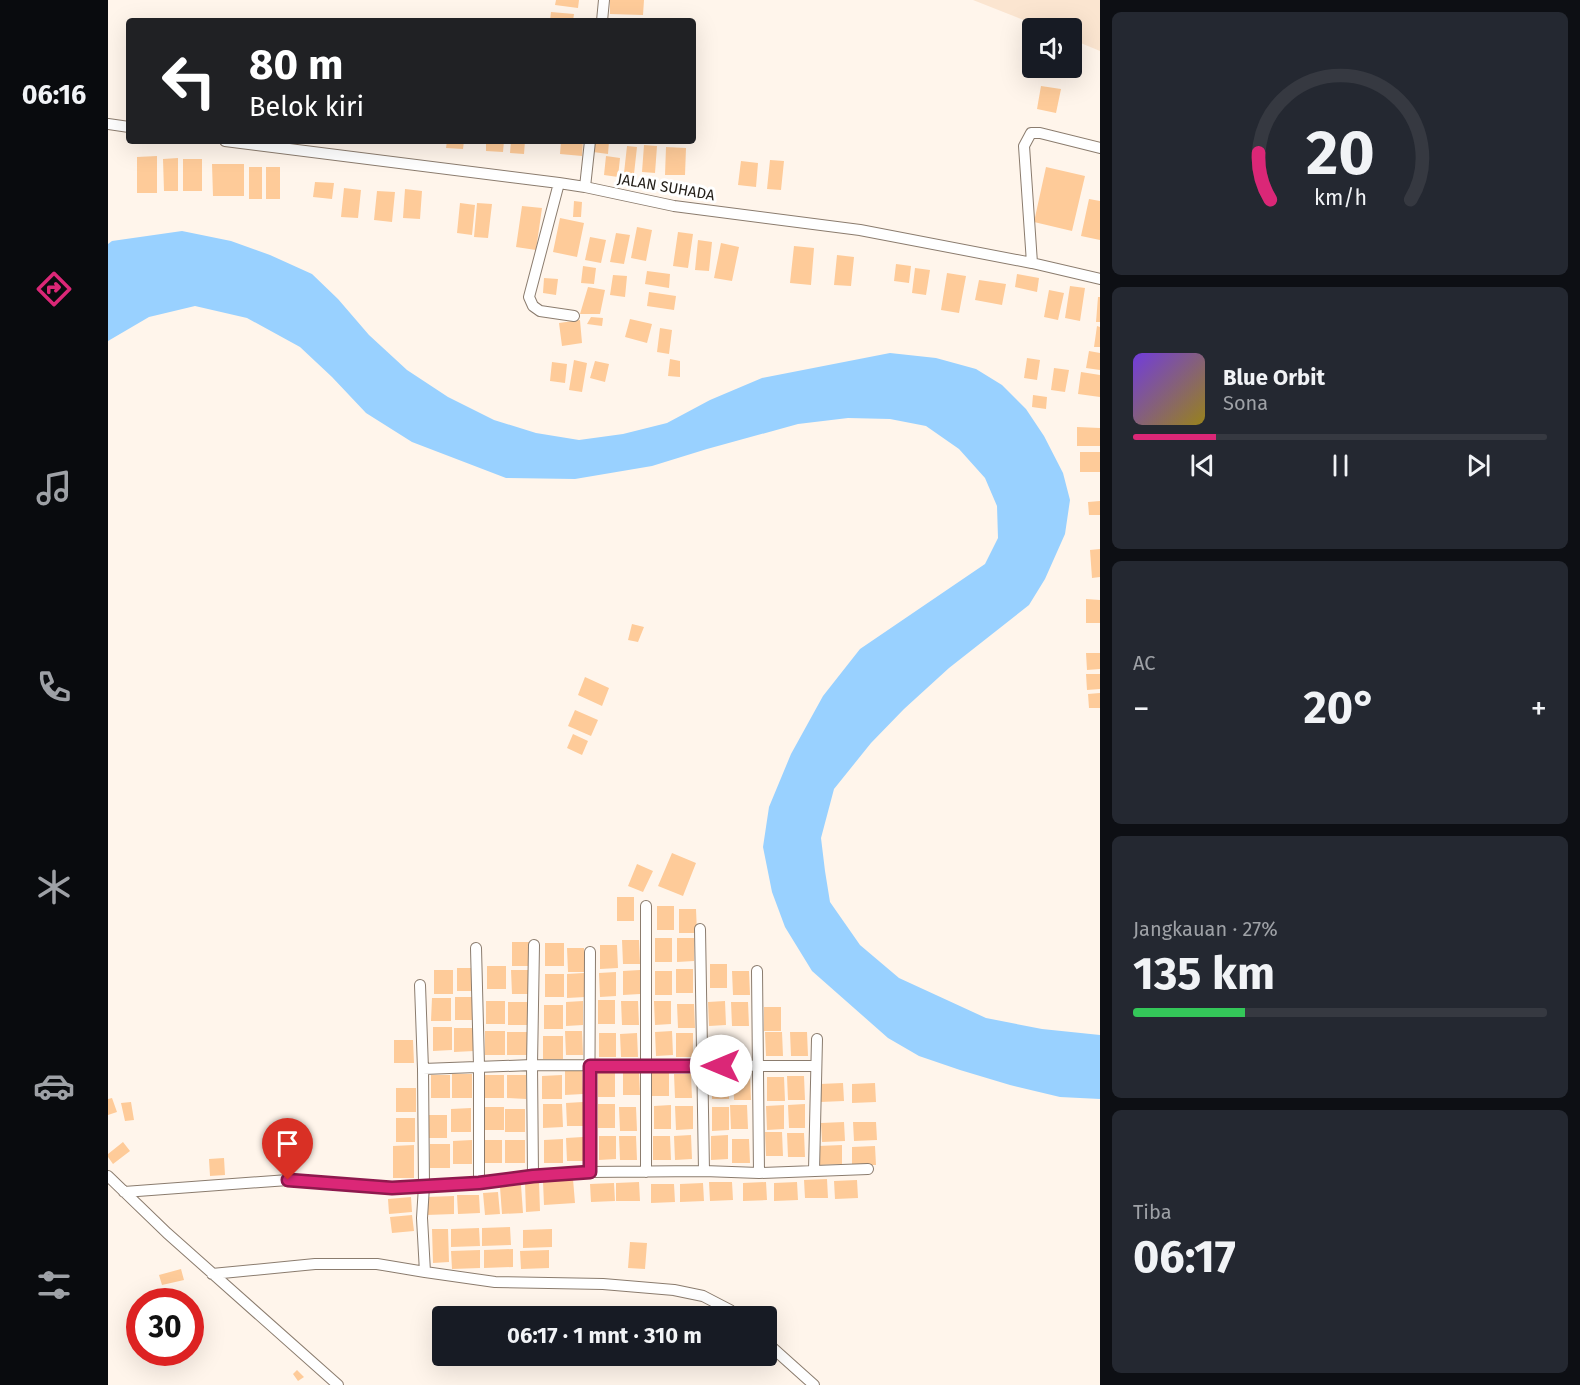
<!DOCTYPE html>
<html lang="id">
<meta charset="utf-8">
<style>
body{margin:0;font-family:"Fira Sans",sans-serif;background:#242831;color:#f1f3f6;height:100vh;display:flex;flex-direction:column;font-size:22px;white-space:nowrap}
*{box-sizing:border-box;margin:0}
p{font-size:20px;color:#9ea1a6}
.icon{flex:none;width:33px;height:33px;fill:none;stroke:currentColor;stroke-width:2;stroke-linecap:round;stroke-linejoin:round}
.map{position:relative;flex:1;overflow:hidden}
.sheet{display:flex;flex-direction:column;gap:12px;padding:12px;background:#0d0f14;width:480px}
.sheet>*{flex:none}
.top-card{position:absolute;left:18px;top:18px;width:570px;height:126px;border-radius:6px;box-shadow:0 6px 24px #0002;background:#202124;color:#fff;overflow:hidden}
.buttons{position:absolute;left:914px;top:18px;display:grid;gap:12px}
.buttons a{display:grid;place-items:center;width:60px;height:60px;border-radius:6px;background:#171b24;box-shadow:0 6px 24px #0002;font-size:30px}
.speed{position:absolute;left:18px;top:1288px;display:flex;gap:12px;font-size:30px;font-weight:700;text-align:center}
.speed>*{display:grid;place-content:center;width:78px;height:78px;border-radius:50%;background:#171b24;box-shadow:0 6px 24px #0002;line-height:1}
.speed .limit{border:9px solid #d22;background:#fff;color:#111}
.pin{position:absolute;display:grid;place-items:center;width:51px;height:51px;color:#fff;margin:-62px -26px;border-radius:50% 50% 50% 0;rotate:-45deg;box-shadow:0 0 6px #0007}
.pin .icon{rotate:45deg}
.me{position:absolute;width:66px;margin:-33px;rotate:270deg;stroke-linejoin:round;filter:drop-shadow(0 0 4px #0008)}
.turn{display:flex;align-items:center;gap:21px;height:126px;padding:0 24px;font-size:27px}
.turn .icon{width:78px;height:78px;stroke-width:2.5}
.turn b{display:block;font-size:42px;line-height:51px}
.big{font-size:45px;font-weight:700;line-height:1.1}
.sheet .card{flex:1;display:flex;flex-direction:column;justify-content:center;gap:9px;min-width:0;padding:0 21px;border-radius:9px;background:#242831}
.sheet .dial{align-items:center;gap:0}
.dial svg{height:156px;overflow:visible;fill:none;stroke:#363941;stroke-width:7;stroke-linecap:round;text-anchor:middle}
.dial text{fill:#f1f3f6;stroke:none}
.song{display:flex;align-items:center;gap:18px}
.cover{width:72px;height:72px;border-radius:9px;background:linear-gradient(135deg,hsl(260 70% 55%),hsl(50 70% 35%))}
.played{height:6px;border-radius:3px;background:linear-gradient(90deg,#db2777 20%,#363941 20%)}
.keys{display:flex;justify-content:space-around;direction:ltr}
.heat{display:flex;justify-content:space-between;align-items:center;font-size:33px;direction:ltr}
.charge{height:9px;border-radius:4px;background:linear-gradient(90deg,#34c759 27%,#363941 0)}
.trip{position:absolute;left:324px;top:1306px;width:345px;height:60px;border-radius:6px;background:#171b24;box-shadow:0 6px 24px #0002;font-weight:700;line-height:60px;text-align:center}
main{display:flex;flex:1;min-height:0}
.tabs{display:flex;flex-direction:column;width:108px;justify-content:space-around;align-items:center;background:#090b0e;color:#9ea1a6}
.tabs .icon{width:42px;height:42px}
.tabs .selected{color:#db2777}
.tabs b{font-size:27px;color:#f1f3f6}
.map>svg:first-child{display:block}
.built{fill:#fbe5d0}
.water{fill:#99d1ff}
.building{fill:#fecb99}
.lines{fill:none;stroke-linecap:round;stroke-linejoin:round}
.street-casing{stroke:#8b7c6e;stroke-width:12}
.street{stroke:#fff;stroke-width:10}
.route-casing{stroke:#8e194d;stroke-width:15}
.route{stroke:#db2777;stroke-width:10}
.labels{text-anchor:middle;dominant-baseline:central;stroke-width:6;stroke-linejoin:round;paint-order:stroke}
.street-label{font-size:15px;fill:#25201a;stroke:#fff}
</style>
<main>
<nav class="tabs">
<b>06:16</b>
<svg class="icon selected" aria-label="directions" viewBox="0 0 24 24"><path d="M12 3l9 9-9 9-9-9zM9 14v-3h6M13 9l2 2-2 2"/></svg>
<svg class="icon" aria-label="music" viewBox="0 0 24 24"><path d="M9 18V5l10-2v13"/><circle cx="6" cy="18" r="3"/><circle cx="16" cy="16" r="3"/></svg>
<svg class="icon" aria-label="phone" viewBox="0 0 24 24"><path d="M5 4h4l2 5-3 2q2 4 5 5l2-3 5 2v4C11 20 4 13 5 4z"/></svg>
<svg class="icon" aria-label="climate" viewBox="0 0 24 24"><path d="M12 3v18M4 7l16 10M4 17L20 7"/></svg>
<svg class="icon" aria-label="car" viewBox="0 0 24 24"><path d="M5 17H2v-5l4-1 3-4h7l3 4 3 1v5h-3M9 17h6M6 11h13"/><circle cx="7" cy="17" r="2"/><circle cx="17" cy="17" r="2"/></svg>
<svg class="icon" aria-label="filters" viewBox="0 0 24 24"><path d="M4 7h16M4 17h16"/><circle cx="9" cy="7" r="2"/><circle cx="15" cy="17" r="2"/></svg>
</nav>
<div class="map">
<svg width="992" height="1385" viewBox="0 0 992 1385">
<rect width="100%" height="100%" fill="#fff5eb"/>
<!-- built -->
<path class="built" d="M865,0h127v51l-29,-12v-11h-27z"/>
<!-- water -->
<path class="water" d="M74,231l49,10 39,14 42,19 26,25 31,36 38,35 41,27 46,23 42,13 43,7 44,-6 44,-11 43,-23 52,-22 128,-25 46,5 40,11 26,16 24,24 18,27 19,37 7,27 -5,34 -20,45 -16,26 -80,63 -45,41 -33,34 -37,46 -13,49 4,33 5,31 30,43 39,33 87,40 56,11 58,6v64l-40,-2 -50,-12 -50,-15 -41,-14 -31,-18 -76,-67 -27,-44 -13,-35 -9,-45 6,-40 22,-53 32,-58 37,-47 125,-85 13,-26 -1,-32 -12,-28 -26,-29 -33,-23 -36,-7 -42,-1 -50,6 -91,25 -55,17 -77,13 -69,-1 -94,-36 -46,-29 -34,-36 -32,-30 -53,-29 -52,-12 -46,11 -41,24v-97l4,-3z"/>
<!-- building -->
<path class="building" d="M448,0h23l-1,8 -23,-3z
M502,0h34l-1,15 -33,-1z
M443,12l23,2 -1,7h-23z
M933,86l20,3 -5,24 -19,-4z
M339,141h17l-1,8 -17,-1z
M378,141h18l-1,11 -17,-1z
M403,141h14l-1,13 -14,-1z
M453,141h22l-1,15 -22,-2z
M486,141h15l-1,13 -15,-2z
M536,145l13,1 -2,27 -13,-1z
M519,146l10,1 -3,27 -10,-1z
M558,147l20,1 -1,27h-20z
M49,156v37h-20v-36z
M498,156l14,2 -2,19 -14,-2z
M70,158v33h-14l-1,-32z
M75,159h19v32h-19z
M662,160l14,1 -3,29 -14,-1z
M633,161l17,2 -2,24 -18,-2z
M104,164h32v32h-31z
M141,167h13v32h-13z
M158,167h14v32h-14z
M938,167l39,9 -13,55 -38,-9z
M207,182l19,1 -2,16 -19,-2z
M236,188l17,2 -3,28 -17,-1z
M297,189l17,2 -2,28 -17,-1z
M269,191l18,1 -3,30 -18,-2z
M981,199l11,2v39l-19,-4z
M466,201l8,1 -1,15h-8z
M352,203l15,2 -3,30 -15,-2z
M369,203l15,1 -4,34 -14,-1z
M414,206l20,2 -6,42 -20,-3z
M452,218l24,5 -7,34 -24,-5z
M529,227l15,3 -6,31 -15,-3z
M570,232l15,2 -5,34 -15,-2z
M508,233l14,2 -6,29 -14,-2z
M482,237l16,3 -5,23 -16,-3z
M590,240l14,2 -3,29 -14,-1z
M613,243l18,4 -7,34 -18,-3z
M686,246l20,2 -3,37 -21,-2z
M729,255l17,2 -3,29 -17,-1z
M788,264l15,2 -2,17 -15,-2z
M475,266l13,2 -2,16 -13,-1z
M807,268l15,2 -4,25 -14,-2z
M539,271l23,3 -1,14 -24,-4z
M839,273l19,3 -7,37 -18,-3z
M909,274l22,4 -2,14 -22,-5z
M505,275l14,1 -2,21 -15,-2z
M436,278l14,1 -2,16 -13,-2z
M871,280l27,4 -4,21 -27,-5z
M962,286l15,2 -5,33 -15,-3z
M480,287l17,3 -5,24h-20z
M941,290l15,3 -6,27 -14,-3z
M541,292l27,4 -2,14 -27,-4z
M990,297h2v25h-4z
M483,317l12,1 -1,8 -15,-2z
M522,319l22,5 -5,19 -22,-6z
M472,320l2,23 -20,3 -3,-23z
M989,326l3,1v20h-6z
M552,328l12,2 -3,24 -12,-2z
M981,351l11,2v17l-14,-2z
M919,358l13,2 -3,20 -13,-2z
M562,359l10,2v16l-12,-1z
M466,360l13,3 -5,29 -13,-2z
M487,361l14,3 -4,18 -15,-4z
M444,362l15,2 -2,19 -15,-2z
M946,368l15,2 -4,22 -14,-2z
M973,372l19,3v22l-22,-3z
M925,395l14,2 -1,12 -14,-2z
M969,427l23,1v18h-23z
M972,452h20v20h-20z
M992,501v14h-11l-1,-13z
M992,549v28l-8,1 -2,-28z
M978,599l14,1v23h-14z
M524,624l12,3 -6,15 -10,-2z
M978,653h14v16l-13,1z
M978,674h14v15l-13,1z
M477,677l24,11 -7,18 -24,-11z
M992,693v15h-11l-1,-14z
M467,710l23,10 -7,16 -23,-10z
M465,734l15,7 -6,14 -15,-7z
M564,853l24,10 -13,33 -25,-10z
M529,864l16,7 -10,21 -15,-6z
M509,897h17v24h-17z
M549,906h17v24h-17z
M571,909h17l1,24h-18z
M547,938h17v24h-17z
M569,938h17v23l-17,1z
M514,940h17l1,24h-17z
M404,942h19v24h-19z
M437,943h19v23h-19z
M492,945h17l1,23 -18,1z
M459,948h17l1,24h-17z
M602,964h17v24h-17z
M379,966h19v23h-19z
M349,968h20v23h-20z
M568,969h17v24h-17z
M326,970h19v24h-19z
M403,970h20v24h-19z
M532,970v24l-17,1v-24z
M547,971h17v24h-17z
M624,971h17l1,24h-17z
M508,972v24l-16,1 -1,-24z
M476,973l1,24 -18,1v-24z
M437,974h19v23h-19z
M347,997h20v23h-20z
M324,998h19v23h-20z
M490,1000h17v24h-17z
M378,1001h19v23h-19z
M475,1001v24l-17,1v-24z
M513,1001h17l1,24h-17z
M546,1001h17v23l-16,1z
M617,1001l1,24 -17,1 -1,-24z
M400,1002h19v23h-19z
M623,1002h17l1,24h-17z
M569,1004h17l1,24h-17z
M436,1005h19v24h-19z
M656,1007h17v24h-17z
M325,1027h19v23l-19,1z
M346,1028h20v23l-20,1z
M377,1031h20v24h-20z
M457,1031h17l1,24h-17z
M564,1031l1,24 -17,1 -1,-24z
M399,1032h20v23h-20z
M657,1032h17l1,24h-17z
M682,1032h17l1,24h-17z
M491,1033h17v24h-17z
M529,1033l1,24h-17l-1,-23z
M568,1033h17v24h-17z
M435,1036h20v23h-20z
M286,1040h19l1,23h-20z
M457,1071h17l1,23 -18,1z
M531,1071l1,24h-17v-23z
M544,1072h17v24h-17z
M490,1073h17v24h-17z
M344,1074h20v24h-20z
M566,1074h17l1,24h-17z
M323,1075h19v23h-19z
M376,1075h20v23h-20z
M399,1075h19v24l-19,-1z
M454,1075v24h-20v-23z
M604,1075h17v24h-17z
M625,1076h17l1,24h-17z
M679,1076h17l1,24h-17z
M659,1077h17l1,24h-18z
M735,1083l1,18 -24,1v-18z
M767,1083l1,19 -24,1v-19z
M288,1088h20v24h-20z
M4,1098l5,14 -9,3v-16z
M23,1102l3,18 -9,1 -4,-18z
M475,1102l1,24h-17l-1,-23z
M435,1104h19l1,23 -20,1z
M490,1104h17v24h-17z
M697,1104v24h-16l-1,-23z
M563,1105v24h-17v-23z
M622,1105h17l1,24h-17z
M676,1105v24l-17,1 -1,-24z
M567,1106h18v23l-17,1z
M376,1107h20v23h-20z
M511,1107h17l1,24h-17z
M604,1107h17v23l-17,1z
M363,1108v24h-20v-23z
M397,1109h20v23h-20z
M320,1115h19v23h-19z
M288,1118h19v24h-19z
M736,1122l1,19 -23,1 -1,-19z
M745,1122h23l1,18 -23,1z
M657,1132h17l1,24h-17z
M679,1133h17l1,24h-17z
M583,1135l1,24 -17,1 -1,-24z
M620,1135v24l-17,1v-24z
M491,1136h17v23l-17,1z
M511,1136h17l1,24h-17z
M545,1136h17l1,24h-18z
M475,1137l1,24h-17l-1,-23z
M455,1139v24h-19v-23z
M624,1139h17l1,24h-18z
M364,1140v24h-19v-23z
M375,1140h19v23h-19z
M397,1140h20v23h-20z
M15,1142l7,9 -17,13 -5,-7v-3z
M322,1144h20v24h-20z
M306,1145v33h-21v-32z
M734,1145v19l-23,1 -1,-19z
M767,1146l1,19h-24v-18z
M116,1158l1,17 -15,1 -1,-17z
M465,1179l2,24 -31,2 -1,-24z
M719,1179l1,19h-23l-1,-18z
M749,1180l1,18 -23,1 -1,-18z
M431,1182l1,29 -14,1 -1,-29z
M531,1182l1,19h-24v-18z
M601,1182h23l1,18 -23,1z
M658,1182l1,18 -24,1v-18z
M689,1182l1,18 -24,1v-18z
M506,1183l1,18 -24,1 -1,-18z
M595,1183l1,18 -24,1v-18z
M543,1184h23l1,18 -24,1z
M413,1185l2,28 -21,1 -2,-27z
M390,1192l2,22 -15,1 -2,-22z
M349,1195h22l1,18 -22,1z
M346,1196v18l-28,1v-18z
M303,1197l1,15 -23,2 -1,-15z
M304,1215l2,16 -22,2 -2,-16z
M402,1227l1,18 -29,1v-18z
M371,1228l1,18 -29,1v-18z
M324,1229h16l1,33 -16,1z
M444,1229v18l-29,1v-18z
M522,1242l17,1 -2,26 -17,-1z
M405,1249v18l-29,1v-18z
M372,1250v18l-28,1 -1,-18z
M441,1250v18l-28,1 -1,-18z
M73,1269l3,11 -22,5 -3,-10z
M511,1306h34v11h-34z
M189,1370l7,7 -6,4 -5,-7z"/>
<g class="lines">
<!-- street casing -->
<g class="street-casing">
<path id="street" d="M494,21l2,-21
M0,124l21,3
M117,141l334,42 26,4 89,19 186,24 172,33 68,16
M451,183l-30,114 4,9 7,5 34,5
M477,187l5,-46
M924,263l-8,-117 7,-13h9l60,15
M538,906v266
M592,929l4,242
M368,948l3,118v117
M649,971l2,202
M312,985l3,84 1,117 -2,32 3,54
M315,1069l109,-4 284,1
M706,1170l3,-131
M481,1172l1,-220
M0,1176l59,57 171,152
M425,1176l-1,-111 2,-120
M16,1192l164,-12 104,8 87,-5 54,-7 56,-4 115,-1 55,2 109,-4
M104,1274l103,-10h62l48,8 70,10 108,2 71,6 29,6 27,14 8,7
M658,1342l48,43"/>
</g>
<!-- street -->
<use href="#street" class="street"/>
</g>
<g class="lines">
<!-- route casing -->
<g class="route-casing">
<path id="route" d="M180,1180l104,8 87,-5 54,-7 57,-4v-106h131"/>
</g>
<!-- route -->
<use href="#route" class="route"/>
</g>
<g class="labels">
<!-- street labels -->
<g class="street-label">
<text transform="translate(558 187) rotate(10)">JALAN SUHADA</text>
</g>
</g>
</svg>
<div class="buttons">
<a><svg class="icon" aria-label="sound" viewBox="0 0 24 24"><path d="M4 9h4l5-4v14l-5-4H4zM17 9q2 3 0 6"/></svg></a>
</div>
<div class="speed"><div class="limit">30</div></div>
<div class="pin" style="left:180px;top:1180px;background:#d93025"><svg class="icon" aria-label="arrive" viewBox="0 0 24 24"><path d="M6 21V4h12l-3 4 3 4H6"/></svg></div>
<svg class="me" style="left:613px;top:1066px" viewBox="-20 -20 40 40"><circle r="19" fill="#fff"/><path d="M0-13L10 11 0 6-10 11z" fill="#db2777"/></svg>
<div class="trip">06:17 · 1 mnt · 310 m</div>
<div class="top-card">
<div class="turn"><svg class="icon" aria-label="left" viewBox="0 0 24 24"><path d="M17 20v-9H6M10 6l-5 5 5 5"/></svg><div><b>80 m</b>Belok kiri</div></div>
</div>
</div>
<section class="sheet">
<div class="card dial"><svg viewBox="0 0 100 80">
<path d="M14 69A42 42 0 1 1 86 69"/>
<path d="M14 69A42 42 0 0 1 8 45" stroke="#db2777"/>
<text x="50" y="56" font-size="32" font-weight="700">20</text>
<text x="50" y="72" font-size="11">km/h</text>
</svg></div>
<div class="card">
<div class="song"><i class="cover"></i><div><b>Blue Orbit</b><p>Sona</p></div></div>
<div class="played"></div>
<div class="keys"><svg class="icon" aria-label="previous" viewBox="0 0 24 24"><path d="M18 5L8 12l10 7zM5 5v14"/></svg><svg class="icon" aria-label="pause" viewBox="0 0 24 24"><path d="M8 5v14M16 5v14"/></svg><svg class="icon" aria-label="next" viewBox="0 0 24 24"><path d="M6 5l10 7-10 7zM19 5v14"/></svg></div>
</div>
<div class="card"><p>AC</p>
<div class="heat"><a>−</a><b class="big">20°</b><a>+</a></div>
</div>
<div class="card"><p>Jangkauan · 27%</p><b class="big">135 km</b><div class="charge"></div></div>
<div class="card"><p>Tiba</p><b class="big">06:17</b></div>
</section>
</main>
